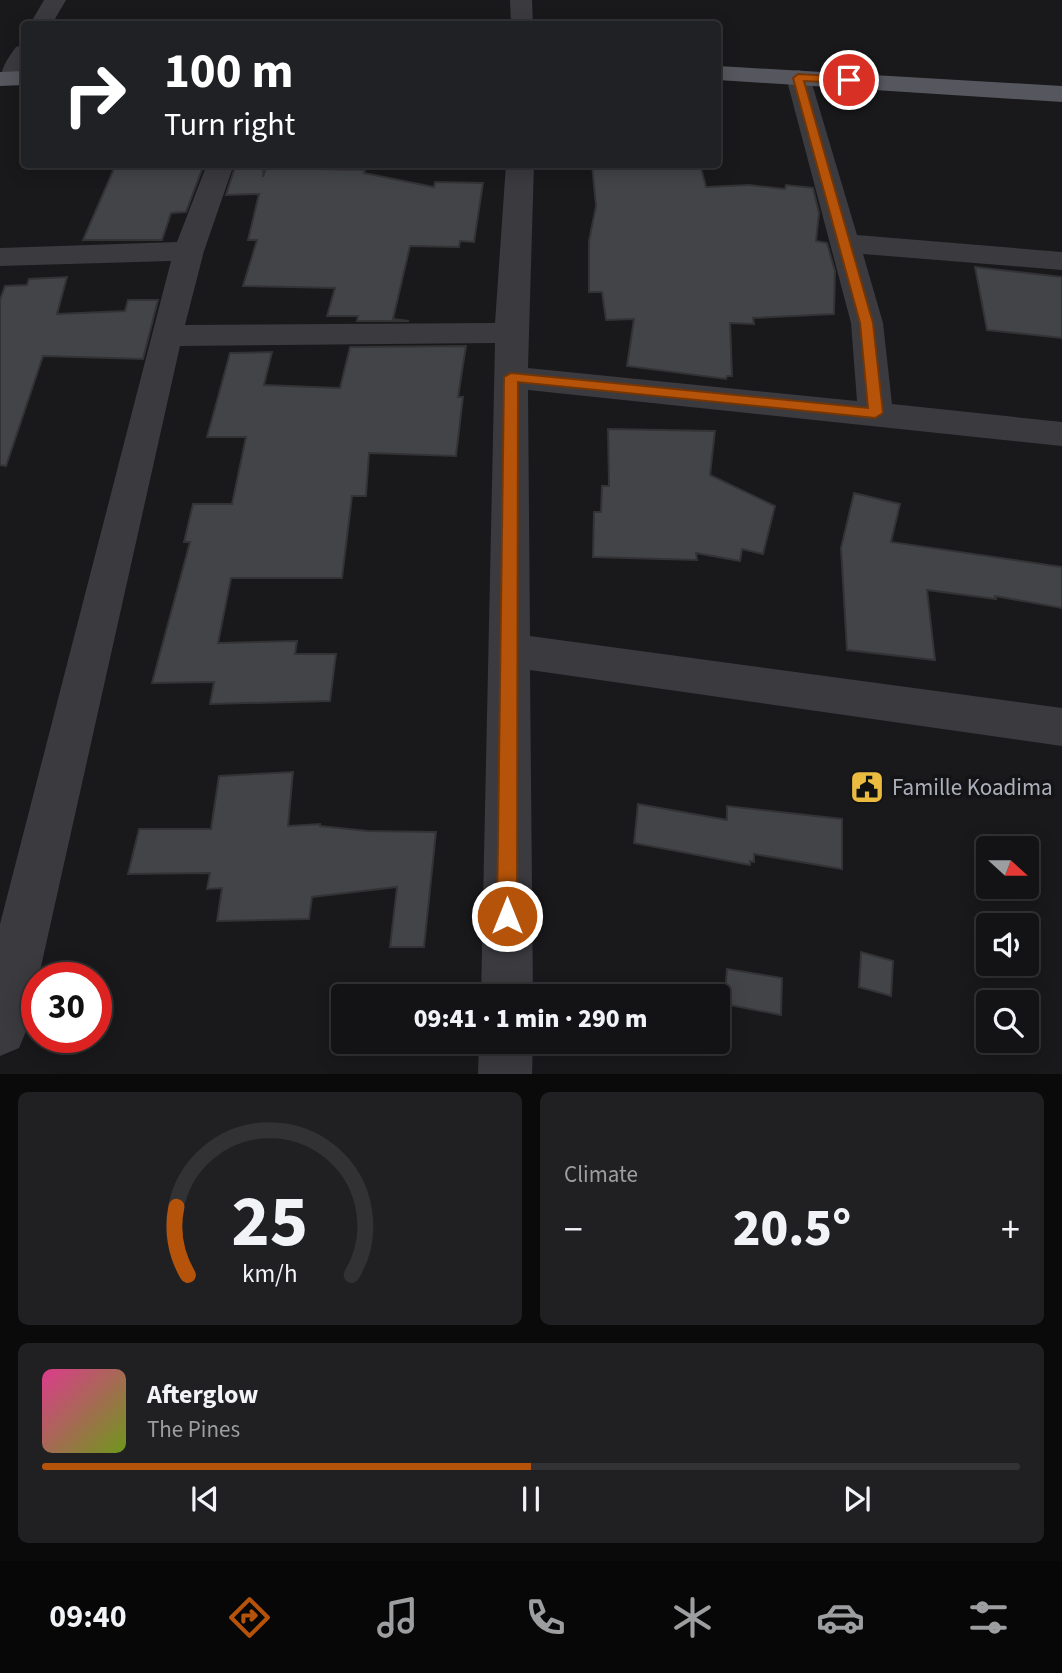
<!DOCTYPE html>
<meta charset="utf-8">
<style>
body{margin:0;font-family:"Source Sans 3",sans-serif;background:#202022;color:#f1f3f6;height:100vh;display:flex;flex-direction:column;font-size:26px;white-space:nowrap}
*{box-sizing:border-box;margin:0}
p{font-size:23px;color:#9d9ea0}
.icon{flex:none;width:38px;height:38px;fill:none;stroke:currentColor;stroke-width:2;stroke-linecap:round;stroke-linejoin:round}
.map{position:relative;height:1074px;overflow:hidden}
.drawer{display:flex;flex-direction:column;gap:18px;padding:18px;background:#0a0a0b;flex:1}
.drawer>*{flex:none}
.guide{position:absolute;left:21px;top:21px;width:700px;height:147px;border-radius:7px;box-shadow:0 4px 18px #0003,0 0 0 2px #323234;background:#202124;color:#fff;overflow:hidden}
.needle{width:46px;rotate:111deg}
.controls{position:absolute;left:976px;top:836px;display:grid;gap:14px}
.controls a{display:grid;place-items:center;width:63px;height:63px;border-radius:7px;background:#131214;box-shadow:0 4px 18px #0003,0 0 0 2px #323234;font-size:35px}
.speed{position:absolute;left:21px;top:962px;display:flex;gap:14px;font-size:35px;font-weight:700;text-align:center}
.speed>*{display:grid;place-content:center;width:91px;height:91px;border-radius:50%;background:#131214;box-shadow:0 4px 18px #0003,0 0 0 2px #323234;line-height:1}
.speed .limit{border:10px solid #d22;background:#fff;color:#111}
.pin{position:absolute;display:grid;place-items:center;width:60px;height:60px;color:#fff;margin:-30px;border:4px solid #fff;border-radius:50%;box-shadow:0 2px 7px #0007}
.me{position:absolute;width:77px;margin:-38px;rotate:0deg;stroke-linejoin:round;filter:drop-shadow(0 0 5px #0008)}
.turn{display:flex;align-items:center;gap:24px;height:147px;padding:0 28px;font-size:32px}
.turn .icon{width:91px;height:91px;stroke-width:2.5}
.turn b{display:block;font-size:49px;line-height:60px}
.big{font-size:52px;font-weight:800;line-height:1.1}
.drawer .card{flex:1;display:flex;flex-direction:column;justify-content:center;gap:10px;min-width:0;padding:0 24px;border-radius:10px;background:#202022}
.drawer .dial{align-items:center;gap:0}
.dial svg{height:182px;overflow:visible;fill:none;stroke:#323234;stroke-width:7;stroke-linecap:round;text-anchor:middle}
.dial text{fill:#f1f3f6;stroke:none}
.song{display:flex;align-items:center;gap:21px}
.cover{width:84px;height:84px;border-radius:10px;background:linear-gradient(135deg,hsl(330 70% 55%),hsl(80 70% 35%))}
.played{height:7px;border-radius:4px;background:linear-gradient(90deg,#b45309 50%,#323234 50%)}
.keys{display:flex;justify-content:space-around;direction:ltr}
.heat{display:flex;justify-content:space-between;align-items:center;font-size:38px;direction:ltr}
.drawer .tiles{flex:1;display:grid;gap:18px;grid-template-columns:1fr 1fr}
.card:last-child{grid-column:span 2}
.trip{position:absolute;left:331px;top:984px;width:399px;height:70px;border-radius:7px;background:#131214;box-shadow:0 4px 18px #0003,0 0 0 2px #323234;font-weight:800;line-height:70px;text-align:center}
.tab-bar{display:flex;height:112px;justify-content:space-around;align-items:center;background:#080708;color:#9d9ea0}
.tab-bar .icon{width:49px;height:49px}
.tab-bar .selected{color:#b45309}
.tab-bar b{font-size:32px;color:#f1f3f6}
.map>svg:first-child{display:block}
.building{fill:#434447;stroke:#333336;stroke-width:2}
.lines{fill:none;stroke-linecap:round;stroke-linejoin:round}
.street{fill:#3a3a3f;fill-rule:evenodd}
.primary{fill:#56575e;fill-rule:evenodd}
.route{fill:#b45309;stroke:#753606;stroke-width:2}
.labels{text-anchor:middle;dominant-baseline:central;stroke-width:7;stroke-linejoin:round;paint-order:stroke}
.poi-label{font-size:23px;fill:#abafba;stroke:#141316;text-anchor:start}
</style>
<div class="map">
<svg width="1062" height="1075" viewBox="0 0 1062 1075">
<rect width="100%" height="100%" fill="#19181b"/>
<!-- building -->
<path class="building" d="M116,164h88l-18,48 -15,1 -9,27h-79z
M236,164h27v13l3,-9 99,2 -1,3 70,14 1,-5 48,1 -9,59 -14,-1 -1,6 -49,-1 -17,73 16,2h-52l1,-5h-31l8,-28 -92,-2 14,-46h-9l11,-46 -33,1z
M592,164h108l6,23 43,-2 36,4 1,-4 27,3 6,25 -3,28 11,2 8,28 -1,43 -81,4 1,6 -24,-1 2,53h-5l-1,3 -99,-13 7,-47 -28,1 -4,-28h-13v-51l7,-35z
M975,267l87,10v61l-75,-8z
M67,277l-10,37 68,-3 3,-11h30l-15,59 -100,-3 -37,110 -6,-1v-165l5,-14 22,-1 2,-6z
M466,346l-8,51h5l-7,59 -87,-3 -3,43h-14l-10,82h-111l-13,65 79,-2 -2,13h41l-6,47 -120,3 4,-22 -62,1 38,-141h-6l9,-38h39l14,-67h-39l23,-84 42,-1 -8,33 76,3 10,-41z
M608,429l107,2 -5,44 65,31 -12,48 -21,-5 -2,12 -44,-8 1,7 -104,-3 1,-45h7l1,-26h7z
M854,493l46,11 -9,38 171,25v41l-67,-12 1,3 -69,-9 8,70 -88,-10 -6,-102z
M293,772l-5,54 32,-2v2l48,5 68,1 -12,115h-34l7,-60 -85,10 -3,22 -92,2 5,-33 -15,1 3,-16 -82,1 11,-45h72l8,-53z
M638,804l89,16v-14l115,13v50l-88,-15v8l-4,-1v4l-116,-22z
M861,952l32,9 -2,35 -32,-9z
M727,969l55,9 -1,37 -57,-11z"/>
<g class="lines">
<!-- street -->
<path class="street" d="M44,0h22l-14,24h-22z
M510,0h22l1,24h-22z
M24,45c1,14 2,27 -6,39h-18c0,-14 7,-25 16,-37z
M798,70l9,2 3,5 47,158 205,17v18l-199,-16 20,69 9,81 170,18v24l-534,-56 2,246 532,72v38l-532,-76 3,326h-52l14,-653 -315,3 -153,683 -8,19 -19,8v-132l171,-663 -171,5v-18l177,-6 30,-78h27l-30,87 -19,74 310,-2 11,-159h28l-6,204 329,33 -6,-78 -65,-246 3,-5z
M479,1041h54l-1,34h-54z"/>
<!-- primary -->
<path class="primary" d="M718,66l344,20v16l-344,-22z
M24,71v14l-24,1v-14z"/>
</g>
<!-- route -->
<path class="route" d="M798,74l51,3 6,3 -6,3 -45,-2 69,242 10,90 -8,5 -357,-36 -1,534 -3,7 -7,3 -7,-3 -3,-7 7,-539 7,-4 357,35 -8,-85 -67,-245z"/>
<!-- icons -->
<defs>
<g id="civic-square" transform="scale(1.75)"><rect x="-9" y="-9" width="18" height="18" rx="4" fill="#ebbb40" stroke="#141316"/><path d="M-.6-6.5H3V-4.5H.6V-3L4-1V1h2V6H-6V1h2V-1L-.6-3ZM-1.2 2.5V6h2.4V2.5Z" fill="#111"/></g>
</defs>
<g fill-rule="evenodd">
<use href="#civic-square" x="867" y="787"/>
</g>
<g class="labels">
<!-- poi labels -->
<g class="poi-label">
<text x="892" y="787">Famille Koadima</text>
</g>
</g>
</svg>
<div class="controls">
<a><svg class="needle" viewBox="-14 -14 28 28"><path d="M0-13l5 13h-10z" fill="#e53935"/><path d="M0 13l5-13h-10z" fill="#9d9ea0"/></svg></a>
<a><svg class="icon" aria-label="sound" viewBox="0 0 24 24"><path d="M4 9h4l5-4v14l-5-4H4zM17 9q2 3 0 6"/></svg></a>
<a><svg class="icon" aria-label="search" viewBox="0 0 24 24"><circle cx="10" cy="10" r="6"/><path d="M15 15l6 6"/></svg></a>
</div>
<div class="speed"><div class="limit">30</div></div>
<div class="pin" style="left:849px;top:80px;background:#d93025"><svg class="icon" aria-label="arrive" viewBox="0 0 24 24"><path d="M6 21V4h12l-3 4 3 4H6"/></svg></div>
<svg class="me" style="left:507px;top:916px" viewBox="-20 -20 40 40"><circle r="17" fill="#b45309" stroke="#fff" stroke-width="3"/><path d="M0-11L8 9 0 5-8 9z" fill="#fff"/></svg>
<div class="trip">09:41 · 1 min · 290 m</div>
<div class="guide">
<div class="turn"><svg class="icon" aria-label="right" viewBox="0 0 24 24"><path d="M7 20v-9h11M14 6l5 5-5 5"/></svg><div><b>100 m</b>Turn right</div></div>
</div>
</div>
<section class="drawer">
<div class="tiles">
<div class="card dial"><svg viewBox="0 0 100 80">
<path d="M14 69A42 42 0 1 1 86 69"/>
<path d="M14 69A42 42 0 0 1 9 39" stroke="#b45309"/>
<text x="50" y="56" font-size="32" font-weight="700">25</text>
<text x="50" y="72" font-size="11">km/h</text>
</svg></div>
<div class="card"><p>Climate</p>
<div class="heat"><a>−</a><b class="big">20.5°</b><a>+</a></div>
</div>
<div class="card">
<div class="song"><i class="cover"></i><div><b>Afterglow</b><p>The Pines</p></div></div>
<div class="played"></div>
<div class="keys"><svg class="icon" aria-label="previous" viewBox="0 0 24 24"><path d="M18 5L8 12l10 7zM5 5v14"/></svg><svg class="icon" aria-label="pause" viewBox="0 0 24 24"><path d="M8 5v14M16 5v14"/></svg><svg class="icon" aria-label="next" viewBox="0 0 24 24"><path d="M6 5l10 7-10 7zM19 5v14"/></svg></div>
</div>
</div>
</section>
<nav class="tab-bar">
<b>09:40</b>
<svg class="icon selected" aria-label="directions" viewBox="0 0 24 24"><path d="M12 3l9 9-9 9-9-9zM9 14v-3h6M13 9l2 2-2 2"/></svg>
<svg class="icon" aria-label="music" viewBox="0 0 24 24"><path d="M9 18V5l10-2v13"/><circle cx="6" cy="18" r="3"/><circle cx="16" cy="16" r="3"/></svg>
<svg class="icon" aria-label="phone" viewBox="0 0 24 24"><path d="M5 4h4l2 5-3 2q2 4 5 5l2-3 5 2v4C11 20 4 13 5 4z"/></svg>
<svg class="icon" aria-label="climate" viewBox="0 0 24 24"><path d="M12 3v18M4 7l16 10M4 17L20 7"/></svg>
<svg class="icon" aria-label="car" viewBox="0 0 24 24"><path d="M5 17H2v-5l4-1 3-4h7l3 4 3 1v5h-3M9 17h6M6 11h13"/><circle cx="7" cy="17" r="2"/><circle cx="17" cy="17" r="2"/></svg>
<svg class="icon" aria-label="filters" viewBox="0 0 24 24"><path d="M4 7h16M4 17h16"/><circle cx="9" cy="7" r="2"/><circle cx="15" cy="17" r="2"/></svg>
</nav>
